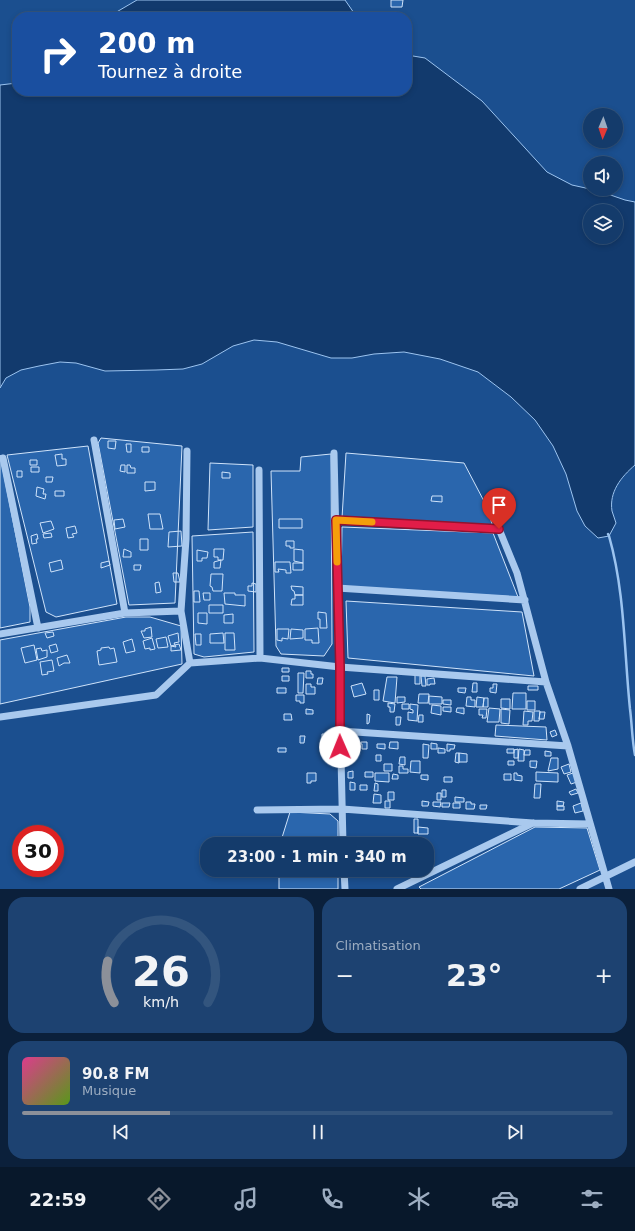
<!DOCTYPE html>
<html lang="fr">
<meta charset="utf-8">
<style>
body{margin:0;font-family:"DejaVu Sans",sans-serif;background:#1d4271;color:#f1f3f6;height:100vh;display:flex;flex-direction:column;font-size:15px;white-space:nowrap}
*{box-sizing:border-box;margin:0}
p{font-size:13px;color:#9dadc1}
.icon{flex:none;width:22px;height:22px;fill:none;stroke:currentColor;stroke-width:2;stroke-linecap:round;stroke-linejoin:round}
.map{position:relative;height:889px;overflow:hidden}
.details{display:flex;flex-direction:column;gap:8px;padding:8px;background:#0b203b;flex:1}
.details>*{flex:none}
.banner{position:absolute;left:12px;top:12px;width:400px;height:84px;border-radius:16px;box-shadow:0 2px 6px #0003,0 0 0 1px #33557e;background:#1a4fa0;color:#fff;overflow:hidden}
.needle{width:26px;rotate:182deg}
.fabs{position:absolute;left:583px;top:108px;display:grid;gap:8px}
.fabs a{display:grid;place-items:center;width:40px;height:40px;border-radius:50%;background:#143b6b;box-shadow:0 2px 6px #0003,0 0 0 1px #33557e;font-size:20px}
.speed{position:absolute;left:12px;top:825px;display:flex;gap:8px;font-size:20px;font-weight:700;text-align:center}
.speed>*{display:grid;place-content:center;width:52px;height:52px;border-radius:50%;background:#143b6b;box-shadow:0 2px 6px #0003,0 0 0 1px #33557e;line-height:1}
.speed .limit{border:6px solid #d22;background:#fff;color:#111}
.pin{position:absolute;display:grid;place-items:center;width:34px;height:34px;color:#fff;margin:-41px -17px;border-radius:50% 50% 50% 0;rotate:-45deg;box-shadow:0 0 4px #0007}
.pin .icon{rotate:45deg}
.me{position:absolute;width:44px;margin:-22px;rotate:359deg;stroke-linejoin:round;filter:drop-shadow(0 0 3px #0008)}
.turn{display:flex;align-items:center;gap:14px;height:84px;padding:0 20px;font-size:18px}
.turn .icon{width:52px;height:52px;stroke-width:2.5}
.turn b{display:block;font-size:28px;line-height:34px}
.big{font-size:30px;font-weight:800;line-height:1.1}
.details .tile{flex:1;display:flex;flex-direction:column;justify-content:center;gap:6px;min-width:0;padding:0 14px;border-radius:16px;background:#1d4271}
.details .dial{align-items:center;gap:0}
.dial svg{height:104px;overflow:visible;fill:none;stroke:#33557e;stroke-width:7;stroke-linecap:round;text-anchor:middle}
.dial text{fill:#f1f3f6;stroke:none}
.song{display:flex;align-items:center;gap:12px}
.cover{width:48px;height:48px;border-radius:6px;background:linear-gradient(135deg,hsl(330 70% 55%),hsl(90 70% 35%))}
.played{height:4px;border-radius:2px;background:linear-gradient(90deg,#8c9099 25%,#33557e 25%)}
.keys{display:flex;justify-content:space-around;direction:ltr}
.heat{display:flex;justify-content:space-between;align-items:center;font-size:22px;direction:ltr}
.details .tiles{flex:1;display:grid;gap:8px;grid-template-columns:1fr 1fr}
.tile:last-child{grid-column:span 2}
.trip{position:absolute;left:200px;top:837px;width:234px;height:40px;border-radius:16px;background:#143b6b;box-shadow:0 2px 6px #0003,0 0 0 1px #33557e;font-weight:800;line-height:40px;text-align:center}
.tabs{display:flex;height:64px;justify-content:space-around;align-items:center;background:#08182b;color:#9dadc1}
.tabs .icon{width:28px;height:28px}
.tabs .on{color:#8c9099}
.tabs b{font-size:18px;color:#f1f3f6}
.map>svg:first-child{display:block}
.water{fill:#123a6d;stroke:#9cc4f0;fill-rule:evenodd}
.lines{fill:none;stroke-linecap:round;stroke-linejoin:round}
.stream{stroke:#9cc4f0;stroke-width:2.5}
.building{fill:#2a66ad;stroke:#cfe3fa}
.minor{stroke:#a9c9ee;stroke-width:7}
.route-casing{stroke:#92132f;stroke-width:10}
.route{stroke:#e11d48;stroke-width:7}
.slow{stroke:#f59e0b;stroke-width:7}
</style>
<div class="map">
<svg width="635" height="889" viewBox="0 0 635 889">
<rect width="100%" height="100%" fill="#1b4f8f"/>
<!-- water -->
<path class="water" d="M137,0h208l9,13 4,4h-250z
M407,55l18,3 57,43 65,71 25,13 27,6 26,9 10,2v263c-14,12 -26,27 -23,46 1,4 3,8 4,12l-7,13 -11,2 -13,-12 -8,-15 -11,-37 -13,-28 -18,-26 -24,-23 -33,-25 -38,-13 -36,-7 -30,2 -22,4h-21l-54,-16 -23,-2 -21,6 -31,18 -19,5 -27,1 -51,1 -29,-8 -16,-1 -21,4 -18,4 -15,8 -6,10v-303l17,-2v8h390zM590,211h26v26h-26z"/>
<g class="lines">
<!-- stream -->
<path class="stream" d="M608,534l1,2c16,56 15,115 21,173 2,15 2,31 5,46"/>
</g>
<!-- building -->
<path class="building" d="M391,0h12l-1,7h-11z
M101,438l81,8 -7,157 -46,2 -31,-162z
M108,441h8l-1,8 -7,-1z
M126,444h5v8h-4z
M88,446l29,158 -61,13 -10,-5 -39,-157z
M142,447h7v5h-7z
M346,453l118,10 22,42 7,22 -151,-9z
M62,454v5h4v6l-9,1 -2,-11z
M331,454l1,190 -8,12 -43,-2 -5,-8 -5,-175h29l1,-14z
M0,455l30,152v15l-30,6z
M30,460h7v5h-7z
M210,463l43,2v62l-45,3z
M121,465h4v7l-5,-1z
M127,465h3l1,3h4v5h-8z
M31,467h8v5h-8z
M17,471h5v6h-5z
M222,472l8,1v5h-8z
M46,477h7l-1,5h-6z
M145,482h10v8l-10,1z
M37,487l7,2 -1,5h3l-1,5 -9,-3z
M55,491h9v5h-9z
M432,496h10v6l-11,-1z
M148,514h12l3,15h-13z
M123,519l2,8 -10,2 -1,-9z
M279,519h23v9h-23z
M51,521l3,8 -11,4 -3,-10z
M75,526l2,7 -5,1 2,3 -6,1 -2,-10z
M342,527l151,6 25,64 -177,-10z
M181,531l1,15 -14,1 1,-15z
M253,532l1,120 -50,5 -10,-3 -2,-118z
M51,533l1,4 -8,1 -1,-4z
M37,534l1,5h-2l1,4 -5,1 -1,-8z
M140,539h8v11h-8z
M286,541h8v7h-4v-2h-4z
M124,549l7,3v5h-8z
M214,549h10l-1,11h-5v-3h-4z
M294,549l9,1v13l-9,-2z
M197,550l11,2 -1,6h-5v3h-5z
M61,560l2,9 -12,3 -2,-9z
M221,560l-1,8h-6v-6z
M109,561l1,4 -9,3v-5z
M275,562h15l1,11h-5v-3l-8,-1 1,3h-4z
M293,563h10v7h-10z
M134,565h7l-1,5h-6z
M173,573h5l2,9h-6z
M211,574h12l-1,17h-9l-1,-4 -2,-1z
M159,582l2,10 -5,1 -1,-10z
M252,583l4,1v8l-8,-1v-5h4z
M291,586l12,1v8h-8l-1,-4 -2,-1z
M194,591h5l1,11h-6z
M203,593h7v7h-6z
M224,593h11v2h10v11l-20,-2z
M295,595h8v10h-12l1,-6h3z
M346,601l176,11 12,64 -186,-18z
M209,605h14v8h-14z
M318,612l8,1 1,15h-7v-9h-2z
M198,613h9v11l-9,-1z
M233,614v9h-9v-8z
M126,617h24l31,9 1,38 -182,40v-64z
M151,627l1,10 -8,1 -3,-7h4v-2z
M318,628l1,15h-7v-3h-7v-11z
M277,629h12l-1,10 -6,-1v3l-5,-1z
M291,629l12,1v8l-13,1z
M53,632l1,4 -7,2 -2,-5z
M178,633l1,9 -5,1 1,2 -4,1 -3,-10z
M223,633l1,10h-14v-9z
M225,633h9l1,17h-10z
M195,634h6v11h-5z
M166,637l2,10 -10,1 -2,-9z
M152,638l3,11 -5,1v-2l-5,1 -2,-8z
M132,639l3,12 -9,2 -3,-11z
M56,644l2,7 -7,2 -2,-7z
M179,644l2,6 -10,1v-5l5,1 -1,-2z
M34,645l3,15 -12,3 -4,-15z
M109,647l1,2 4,-1 3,14 -18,3 -2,-14 4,-1v-2z
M41,648l1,3 5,-1v7l-9,3 -2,-11z
M67,655l3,8h-6l-5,3 -2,-8z
M52,660l2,11 -7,1 1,2 -6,1 -2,-13z
M282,668h7v4h-7z
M306,671h5v3h2v4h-7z
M298,673h6l-1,20h-5z
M415,673h5v11h-5z
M282,676h7v5h-7z
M421,676h4l1,10h-4z
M387,677h10l-2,26 -12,-2z
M318,678h5l-1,6h-5z
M434,678l1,6h-5v1h-3v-6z
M362,683l4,11 -12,3 -3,-11z
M473,683h4v9h-5z
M306,684h5v3h4v7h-9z
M493,684h4l-1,9 -6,-1v-4h3z
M528,686h10v4h-10z
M277,688h9v5h-9z
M458,688h8l-1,5 -7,-1z
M374,690h5v10h-5z
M513,693h13v16h-14z
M419,694h10l-1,9h-10z
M296,695h8v8h-4v-2h-4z
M429,696l13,1v7h-13z
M397,697h8v5l-8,1z
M467,697h4v3h4v7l-9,-1z
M477,697l7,1 -1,9h-7z
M484,698h4v9h-5z
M501,699h9v10l-9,-1z
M443,700h8v5l-8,-1z
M527,701h8v9h-8z
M388,703l7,1 -1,8h-4v-5h-2z
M402,704h7v5h-7z
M410,704l8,1 -1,16 -9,-1v-8l5,1v-3l-3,-1z
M432,705l9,1v9l-10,-2z
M443,707h8v5l-8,-1z
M457,708h7v6l-8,-2z
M489,708l11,1 -1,13h-12z
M306,709l7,1v4h-7z
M479,709h8l-1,9h-4l1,-3h-4z
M501,709l9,1 -1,14 -8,-1z
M524,711l9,1 -1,9h-4v4h-5z
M534,711h6l-1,10h-5z
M540,712h5l-1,7h-5z
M284,714h7l1,6h-8z
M367,714l3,1 -1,8 -2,1z
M419,715h4v7h-5z
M396,717h5l-1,8h-4z
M496,725l50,2 1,13 -52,-4z
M555,730l2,5 -5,2 -2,-5z
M322,734h9v5h-9z
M300,736h5l-1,7h-4z
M361,742h6v7h-5v-5h-1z
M390,742h8v7l-9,-1z
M431,743l6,1v5h-6z
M377,744h8v5l-8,-1z
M423,744l6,1 -1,13h-5z
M447,744l8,1 -1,4h-4v2h-3z
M331,747h4v6h-9v-4h5z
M348,747h5v7h-5z
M278,748h8v4h-8z
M438,748l7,1v4h-7z
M507,749h7v4h-7z
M518,749v9h-4v-8z
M519,749l5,1v11h-6z
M525,750h5v5h-6z
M545,751l6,1v4h-6z
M456,753h3v10l-4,-1z
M459,753l8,1v8h-8z
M376,755h5v6h-5z
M400,757h5v8l-6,-1z
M551,758h7v11l-10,2z
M411,761h9v12l-10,-1z
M508,761h6v4h-6z
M530,761h7l-1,7 -6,-1z
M384,764h8v7h-8z
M569,764l2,8 -7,2 -3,-7z
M399,766h4v3h5v4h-9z
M353,771v7h-5v-6z
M365,772h8v5h-8z
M536,772l22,1v9l-22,-1z
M307,773h9v8h-5v2h-4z
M375,773h14v9l-14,-1z
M514,773h3v2l5,1v5l-8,-1z
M573,773l4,9 -6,2 -4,-9z
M393,774l5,1v4h-6z
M504,774h7v6h-7z
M421,775h7v5l-7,-1z
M444,777h8v5h-8z
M350,782l5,1v7h-5z
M375,783l3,1v7h-4z
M535,784h6l-1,14h-6z
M360,785h7v5h-7z
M576,789l2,4 -7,2 -2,-3z
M442,790h4v7h-4z
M388,792h6v8h-6z
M437,793h4v7h-4z
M374,794l7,1v8h-8z
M455,797l9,1v4h-9z
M385,801h5v7h-5z
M422,801l7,1 -1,4h-6z
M557,801l7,1 -1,4h-6z
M433,802h8l-1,5 -7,-1z
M466,802h5v2h4l-1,5h-8z
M442,803h8l-1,4h-7z
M453,803h7v5h-7z
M581,803l2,8 -8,2 -2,-7z
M480,805h7l-1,4h-6z
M557,806h7v4h-7z
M290,812l40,2 8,7v23h-58z
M414,819h4v14h-4z
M418,827l10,1v6h-10z
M535,827l52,1 13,42 -41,19h-138l-2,-2z
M279,870h59v19h-59z"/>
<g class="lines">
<!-- minor -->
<path class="minor" d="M94,440l31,173
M187,451l-1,88 -5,72 9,52
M334,453l9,391
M3,458l35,170
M259,470l1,188
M336,520l163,9 18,44 29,109 22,64 41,143
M337,588l188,12
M0,634l125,-21 56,-2
M0,717l156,-22 34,-32 70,-5 80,9 206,15
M340,731l228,15
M257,810l85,-1 191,14 57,1
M344,870l1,19
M397,889l136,-66
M580,889l55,-27"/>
</g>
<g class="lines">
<!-- route casing -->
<g class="route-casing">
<path id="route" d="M340,747v-80l-4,-147 163,9"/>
</g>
<!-- route -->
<use href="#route" class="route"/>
<!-- slow -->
<path class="slow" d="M337,562l-1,-42 36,2"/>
</g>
</svg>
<div class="fabs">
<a><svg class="needle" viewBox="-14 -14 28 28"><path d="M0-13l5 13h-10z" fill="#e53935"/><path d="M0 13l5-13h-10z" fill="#9dadc1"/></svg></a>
<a><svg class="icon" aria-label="sound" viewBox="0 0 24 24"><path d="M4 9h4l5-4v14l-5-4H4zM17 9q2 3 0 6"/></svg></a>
<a><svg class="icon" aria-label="layers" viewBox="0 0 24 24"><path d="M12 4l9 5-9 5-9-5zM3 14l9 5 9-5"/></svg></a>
</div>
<div class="speed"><div class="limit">30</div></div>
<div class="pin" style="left:499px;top:529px;background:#d93025"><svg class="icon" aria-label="arrive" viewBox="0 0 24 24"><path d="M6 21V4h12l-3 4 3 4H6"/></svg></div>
<svg class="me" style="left:340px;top:747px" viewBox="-20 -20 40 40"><circle r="19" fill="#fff"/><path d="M0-13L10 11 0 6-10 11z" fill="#e11d48"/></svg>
<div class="trip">23:00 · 1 min · 340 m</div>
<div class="banner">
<div class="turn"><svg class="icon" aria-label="right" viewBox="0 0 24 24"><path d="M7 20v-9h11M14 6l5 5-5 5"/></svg><div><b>200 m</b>Tournez à droite</div></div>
</div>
</div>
<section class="details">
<div class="tiles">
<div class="tile dial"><svg viewBox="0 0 100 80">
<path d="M14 69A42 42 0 1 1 86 69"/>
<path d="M14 69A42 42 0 0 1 9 37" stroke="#8c9099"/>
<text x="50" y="56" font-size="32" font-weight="700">26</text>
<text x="50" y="72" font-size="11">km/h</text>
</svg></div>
<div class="tile"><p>Climatisation</p>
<div class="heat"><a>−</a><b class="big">23°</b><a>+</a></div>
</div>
<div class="tile">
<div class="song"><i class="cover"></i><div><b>90.8 FM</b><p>Musique</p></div></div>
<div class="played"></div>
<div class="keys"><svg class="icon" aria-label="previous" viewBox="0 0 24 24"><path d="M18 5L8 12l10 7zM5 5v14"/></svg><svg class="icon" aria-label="pause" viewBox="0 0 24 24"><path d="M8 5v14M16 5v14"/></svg><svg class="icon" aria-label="next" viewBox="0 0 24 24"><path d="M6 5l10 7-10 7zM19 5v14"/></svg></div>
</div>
</div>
</section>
<nav class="tabs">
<b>22:59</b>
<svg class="icon on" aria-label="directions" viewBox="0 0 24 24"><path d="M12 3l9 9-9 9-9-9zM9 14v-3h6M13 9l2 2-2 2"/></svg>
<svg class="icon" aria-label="music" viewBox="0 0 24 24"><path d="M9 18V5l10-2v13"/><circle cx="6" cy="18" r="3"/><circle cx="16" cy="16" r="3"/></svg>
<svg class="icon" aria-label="phone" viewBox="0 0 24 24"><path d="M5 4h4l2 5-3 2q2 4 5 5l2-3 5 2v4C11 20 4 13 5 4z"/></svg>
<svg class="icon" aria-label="climate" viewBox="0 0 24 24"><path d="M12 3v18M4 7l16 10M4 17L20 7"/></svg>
<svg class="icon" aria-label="car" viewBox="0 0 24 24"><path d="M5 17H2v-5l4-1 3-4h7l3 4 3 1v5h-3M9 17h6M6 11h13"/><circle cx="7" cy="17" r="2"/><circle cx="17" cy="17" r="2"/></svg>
<svg class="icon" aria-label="filters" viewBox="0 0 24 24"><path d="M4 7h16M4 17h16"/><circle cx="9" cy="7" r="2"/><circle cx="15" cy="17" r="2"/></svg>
</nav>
